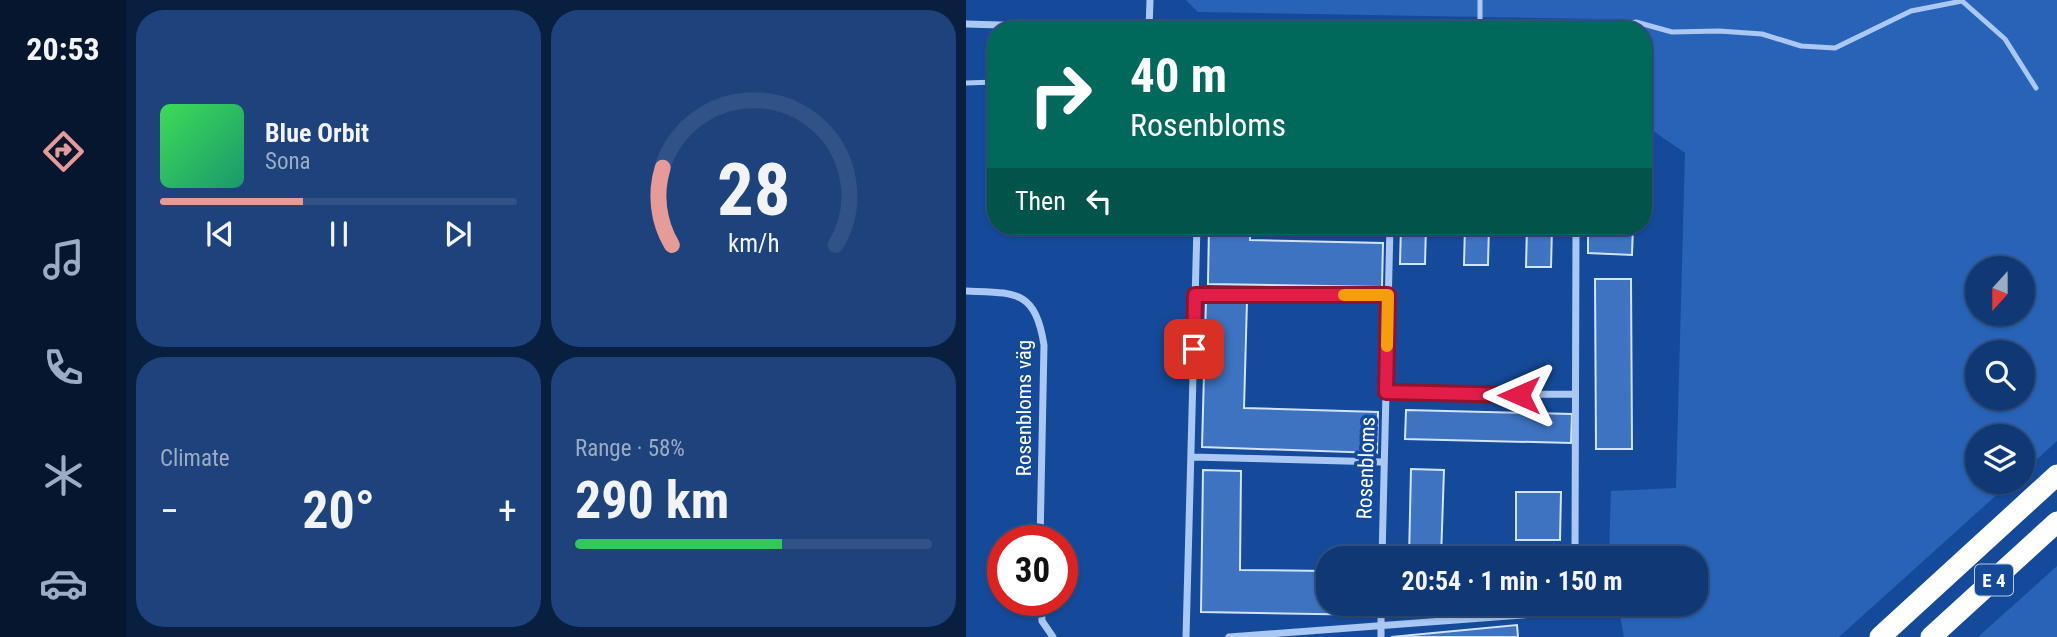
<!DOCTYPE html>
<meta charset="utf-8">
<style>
body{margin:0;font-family:"Roboto Condensed",sans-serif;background:#1e437c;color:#f1f3f6;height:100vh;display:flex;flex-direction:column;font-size:26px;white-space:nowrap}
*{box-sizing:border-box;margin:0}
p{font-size:23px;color:#9cacc5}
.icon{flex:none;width:38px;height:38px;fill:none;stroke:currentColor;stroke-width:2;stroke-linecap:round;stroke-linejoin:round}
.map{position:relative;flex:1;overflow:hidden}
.drawer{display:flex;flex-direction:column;gap:10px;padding:10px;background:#091f40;width:840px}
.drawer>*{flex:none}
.top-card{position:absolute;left:21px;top:21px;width:665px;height:214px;border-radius:28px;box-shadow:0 2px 5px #0004,0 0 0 2px #305286;background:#00695c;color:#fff;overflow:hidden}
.needle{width:46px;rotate:201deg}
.fabs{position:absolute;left:999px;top:256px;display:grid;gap:14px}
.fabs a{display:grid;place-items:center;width:70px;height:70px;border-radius:50%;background:#103874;box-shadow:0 2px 5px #0004,0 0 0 2px #305286;font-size:35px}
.speed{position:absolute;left:21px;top:525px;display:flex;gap:14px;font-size:35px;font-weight:700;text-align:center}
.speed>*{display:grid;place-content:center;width:91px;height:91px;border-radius:50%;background:#103874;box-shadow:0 2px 5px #0004,0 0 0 2px #305286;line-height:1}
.speed .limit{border:10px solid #d22;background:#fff;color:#111}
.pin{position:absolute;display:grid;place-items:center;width:60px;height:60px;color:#fff;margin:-30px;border-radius:14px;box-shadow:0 4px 10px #0006}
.me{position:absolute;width:77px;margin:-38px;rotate:270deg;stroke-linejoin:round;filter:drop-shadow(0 0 5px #0008)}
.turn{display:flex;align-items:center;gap:24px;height:147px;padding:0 28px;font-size:32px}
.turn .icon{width:91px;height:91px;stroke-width:2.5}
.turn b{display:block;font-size:49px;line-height:60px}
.then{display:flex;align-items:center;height:66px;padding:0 28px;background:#0003;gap:14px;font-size:26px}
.big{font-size:52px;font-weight:700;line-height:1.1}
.drawer .tile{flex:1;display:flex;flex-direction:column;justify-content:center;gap:10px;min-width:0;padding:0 24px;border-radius:28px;background:#1e437c}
.drawer .dial{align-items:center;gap:0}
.dial svg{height:182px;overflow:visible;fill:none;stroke:#305286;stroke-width:7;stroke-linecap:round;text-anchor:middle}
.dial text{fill:#f1f3f6;stroke:none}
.song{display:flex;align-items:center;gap:21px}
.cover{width:84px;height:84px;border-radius:10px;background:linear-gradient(135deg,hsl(130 70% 55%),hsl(160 70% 35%))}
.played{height:7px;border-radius:4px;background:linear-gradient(90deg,#e69b98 40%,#305286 40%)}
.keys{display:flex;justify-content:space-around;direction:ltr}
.heat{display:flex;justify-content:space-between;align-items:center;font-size:38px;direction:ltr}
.charge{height:10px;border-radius:5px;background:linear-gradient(90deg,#34c759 58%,#305286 0)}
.drawer .tiles{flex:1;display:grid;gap:10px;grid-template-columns:repeat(2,1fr)}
.trip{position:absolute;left:350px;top:546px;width:392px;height:70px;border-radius:28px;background:#103874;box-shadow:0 2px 5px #0004,0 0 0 2px #305286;font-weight:700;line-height:70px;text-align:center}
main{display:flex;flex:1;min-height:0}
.tab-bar{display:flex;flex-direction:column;width:126px;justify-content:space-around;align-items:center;background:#06162e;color:#9cacc5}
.tab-bar .icon{width:49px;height:49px}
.tab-bar .on{color:#e69b98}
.tab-bar b{font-size:32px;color:#f1f3f6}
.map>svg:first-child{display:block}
.green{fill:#2863b8;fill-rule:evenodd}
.building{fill:#3d73c1;stroke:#d2e3fd;stroke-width:2}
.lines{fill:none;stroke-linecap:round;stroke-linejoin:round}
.service{stroke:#aac8f3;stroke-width:5}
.minor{stroke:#aac8f3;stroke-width:7}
.motorway{stroke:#fff;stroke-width:21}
.route-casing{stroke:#92132f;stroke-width:18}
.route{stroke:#e11d48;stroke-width:12}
.slow{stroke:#f59e0b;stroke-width:12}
.labels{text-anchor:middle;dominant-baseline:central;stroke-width:7;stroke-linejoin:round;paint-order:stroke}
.shield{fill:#154a9a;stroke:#b9c9e1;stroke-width:2}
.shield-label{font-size:19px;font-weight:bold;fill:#fff}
.street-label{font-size:21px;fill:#fff;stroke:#154a9a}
</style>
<main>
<nav class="tab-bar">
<b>20:53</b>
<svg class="icon on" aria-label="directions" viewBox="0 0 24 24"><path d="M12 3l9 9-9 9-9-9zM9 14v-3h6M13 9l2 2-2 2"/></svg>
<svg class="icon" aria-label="music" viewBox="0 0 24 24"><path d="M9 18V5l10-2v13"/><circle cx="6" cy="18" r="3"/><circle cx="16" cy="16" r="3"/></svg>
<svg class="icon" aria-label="phone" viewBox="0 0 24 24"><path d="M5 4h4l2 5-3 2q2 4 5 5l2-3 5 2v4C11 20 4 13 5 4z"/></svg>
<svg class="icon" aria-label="climate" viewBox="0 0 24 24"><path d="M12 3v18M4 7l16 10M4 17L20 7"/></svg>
<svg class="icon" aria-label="car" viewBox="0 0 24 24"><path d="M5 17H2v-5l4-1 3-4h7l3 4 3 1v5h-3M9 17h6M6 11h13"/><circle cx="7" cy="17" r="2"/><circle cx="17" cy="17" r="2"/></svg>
</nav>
<section class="drawer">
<div class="tiles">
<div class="tile">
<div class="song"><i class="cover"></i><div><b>Blue Orbit</b><p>Sona</p></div></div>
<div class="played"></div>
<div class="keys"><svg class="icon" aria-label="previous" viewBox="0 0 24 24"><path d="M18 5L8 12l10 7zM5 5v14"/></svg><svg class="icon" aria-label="pause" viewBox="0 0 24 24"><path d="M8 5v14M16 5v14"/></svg><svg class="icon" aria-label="next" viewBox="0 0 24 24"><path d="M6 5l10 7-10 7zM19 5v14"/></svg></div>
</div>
<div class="tile dial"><svg viewBox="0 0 100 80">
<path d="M14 69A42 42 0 1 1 86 69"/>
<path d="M14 69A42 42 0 0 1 10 35" stroke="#e69b98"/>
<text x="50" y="56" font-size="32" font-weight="700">28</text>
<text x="50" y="72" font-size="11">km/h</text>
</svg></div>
<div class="tile"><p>Climate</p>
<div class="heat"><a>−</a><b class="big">20°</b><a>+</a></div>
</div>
<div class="tile"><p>Range · 58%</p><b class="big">290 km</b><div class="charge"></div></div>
</div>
</section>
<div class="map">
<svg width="1091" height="637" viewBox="0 0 1091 637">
<rect width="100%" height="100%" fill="#154a9a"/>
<!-- green -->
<path class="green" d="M220,0h871v441l-34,31v-36h-45v45h34l-173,156h-215l-6,-33h78v-46h-86l-1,-3 2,-64 65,-3 9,-335 -36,-25h-6v-98h-45v-11l-400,-7zM1012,268h45v45h-45zM1012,352h45v45h-45z
M1091,566v71h-79z"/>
<!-- building -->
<path class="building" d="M243,226h41v14l133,3 -1,44 -174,-3z
M435,226h25l-1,38h-25z
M499,226h24l-1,39h-24z
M561,226h25l-1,41h-25z
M622,226h45l-1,29 -44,-2z
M629,279h36l1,170h-36z
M240,299l41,2 -3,107 134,4 -1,41 -175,-6z
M440,410l166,4 -1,29 -166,-4z
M445,469l33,1 -3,88h-32z
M237,470l38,1 -1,99 88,1v33h47v11l-174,-3z
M550,492h45l-1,48h-44z
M551,625l1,12h-127z"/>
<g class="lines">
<!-- service -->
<path class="service" d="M514,30v-30
M636,30l34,-8 36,10 47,-1 43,3 39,12 34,2 76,-37 51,-10 43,38 31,49
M0,83l30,-1"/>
<!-- minor -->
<path class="minor" d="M0,24l221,6
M183,29l1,-29
M0,291c49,2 69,-2 78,54l-4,196
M229,295h193
M420,392l105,3 83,-1
M226,457l190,5
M416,558l8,-332
M609,558l1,-332
M75,600l1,21 11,16
M220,637l11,-411
M263,637l346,-26v-7
M415,637v-33"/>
<!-- motorway -->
<path class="motorway" d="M914,637l177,-162
M965,637l126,-115"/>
</g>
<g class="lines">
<!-- route casing -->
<g class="route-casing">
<path id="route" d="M228,349l1,-54h193l-2,97 133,3"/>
</g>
<!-- route -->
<use href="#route" class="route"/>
<!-- slow -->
<path class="slow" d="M378,295h44l-1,51"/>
</g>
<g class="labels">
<!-- shield labels -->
<rect class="shield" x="1009" y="564.5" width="38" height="31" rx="5"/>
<g class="shield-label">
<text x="1028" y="580">E 4</text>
</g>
<!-- street labels -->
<g class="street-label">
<text transform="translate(58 408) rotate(-90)">Rosenbloms väg</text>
<text transform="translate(400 468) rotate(-88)">Rosenbloms</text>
</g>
</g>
</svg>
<div class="fabs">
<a><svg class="needle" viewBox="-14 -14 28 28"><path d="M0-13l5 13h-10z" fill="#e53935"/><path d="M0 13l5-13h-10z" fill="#9cacc5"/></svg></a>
<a><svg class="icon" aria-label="search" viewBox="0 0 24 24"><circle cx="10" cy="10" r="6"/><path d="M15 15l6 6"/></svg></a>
<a><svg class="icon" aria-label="layers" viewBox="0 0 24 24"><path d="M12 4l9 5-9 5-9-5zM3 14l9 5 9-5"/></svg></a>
</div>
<div class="speed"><div class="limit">30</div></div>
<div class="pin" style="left:228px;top:349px;background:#d93025"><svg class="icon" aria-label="arrive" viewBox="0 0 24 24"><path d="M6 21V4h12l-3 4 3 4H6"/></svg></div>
<svg class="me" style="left:553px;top:395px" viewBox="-20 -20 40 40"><path d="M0-17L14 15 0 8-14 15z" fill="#e11d48" stroke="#fff" stroke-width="4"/></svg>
<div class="trip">20:54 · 1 min · 150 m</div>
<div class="top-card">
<div class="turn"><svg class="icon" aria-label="right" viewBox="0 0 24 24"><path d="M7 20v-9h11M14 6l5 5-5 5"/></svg><div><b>40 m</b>Rosenbloms</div></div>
<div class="then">Then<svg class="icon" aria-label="left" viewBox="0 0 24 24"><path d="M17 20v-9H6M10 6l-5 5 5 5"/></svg></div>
</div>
</div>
</main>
